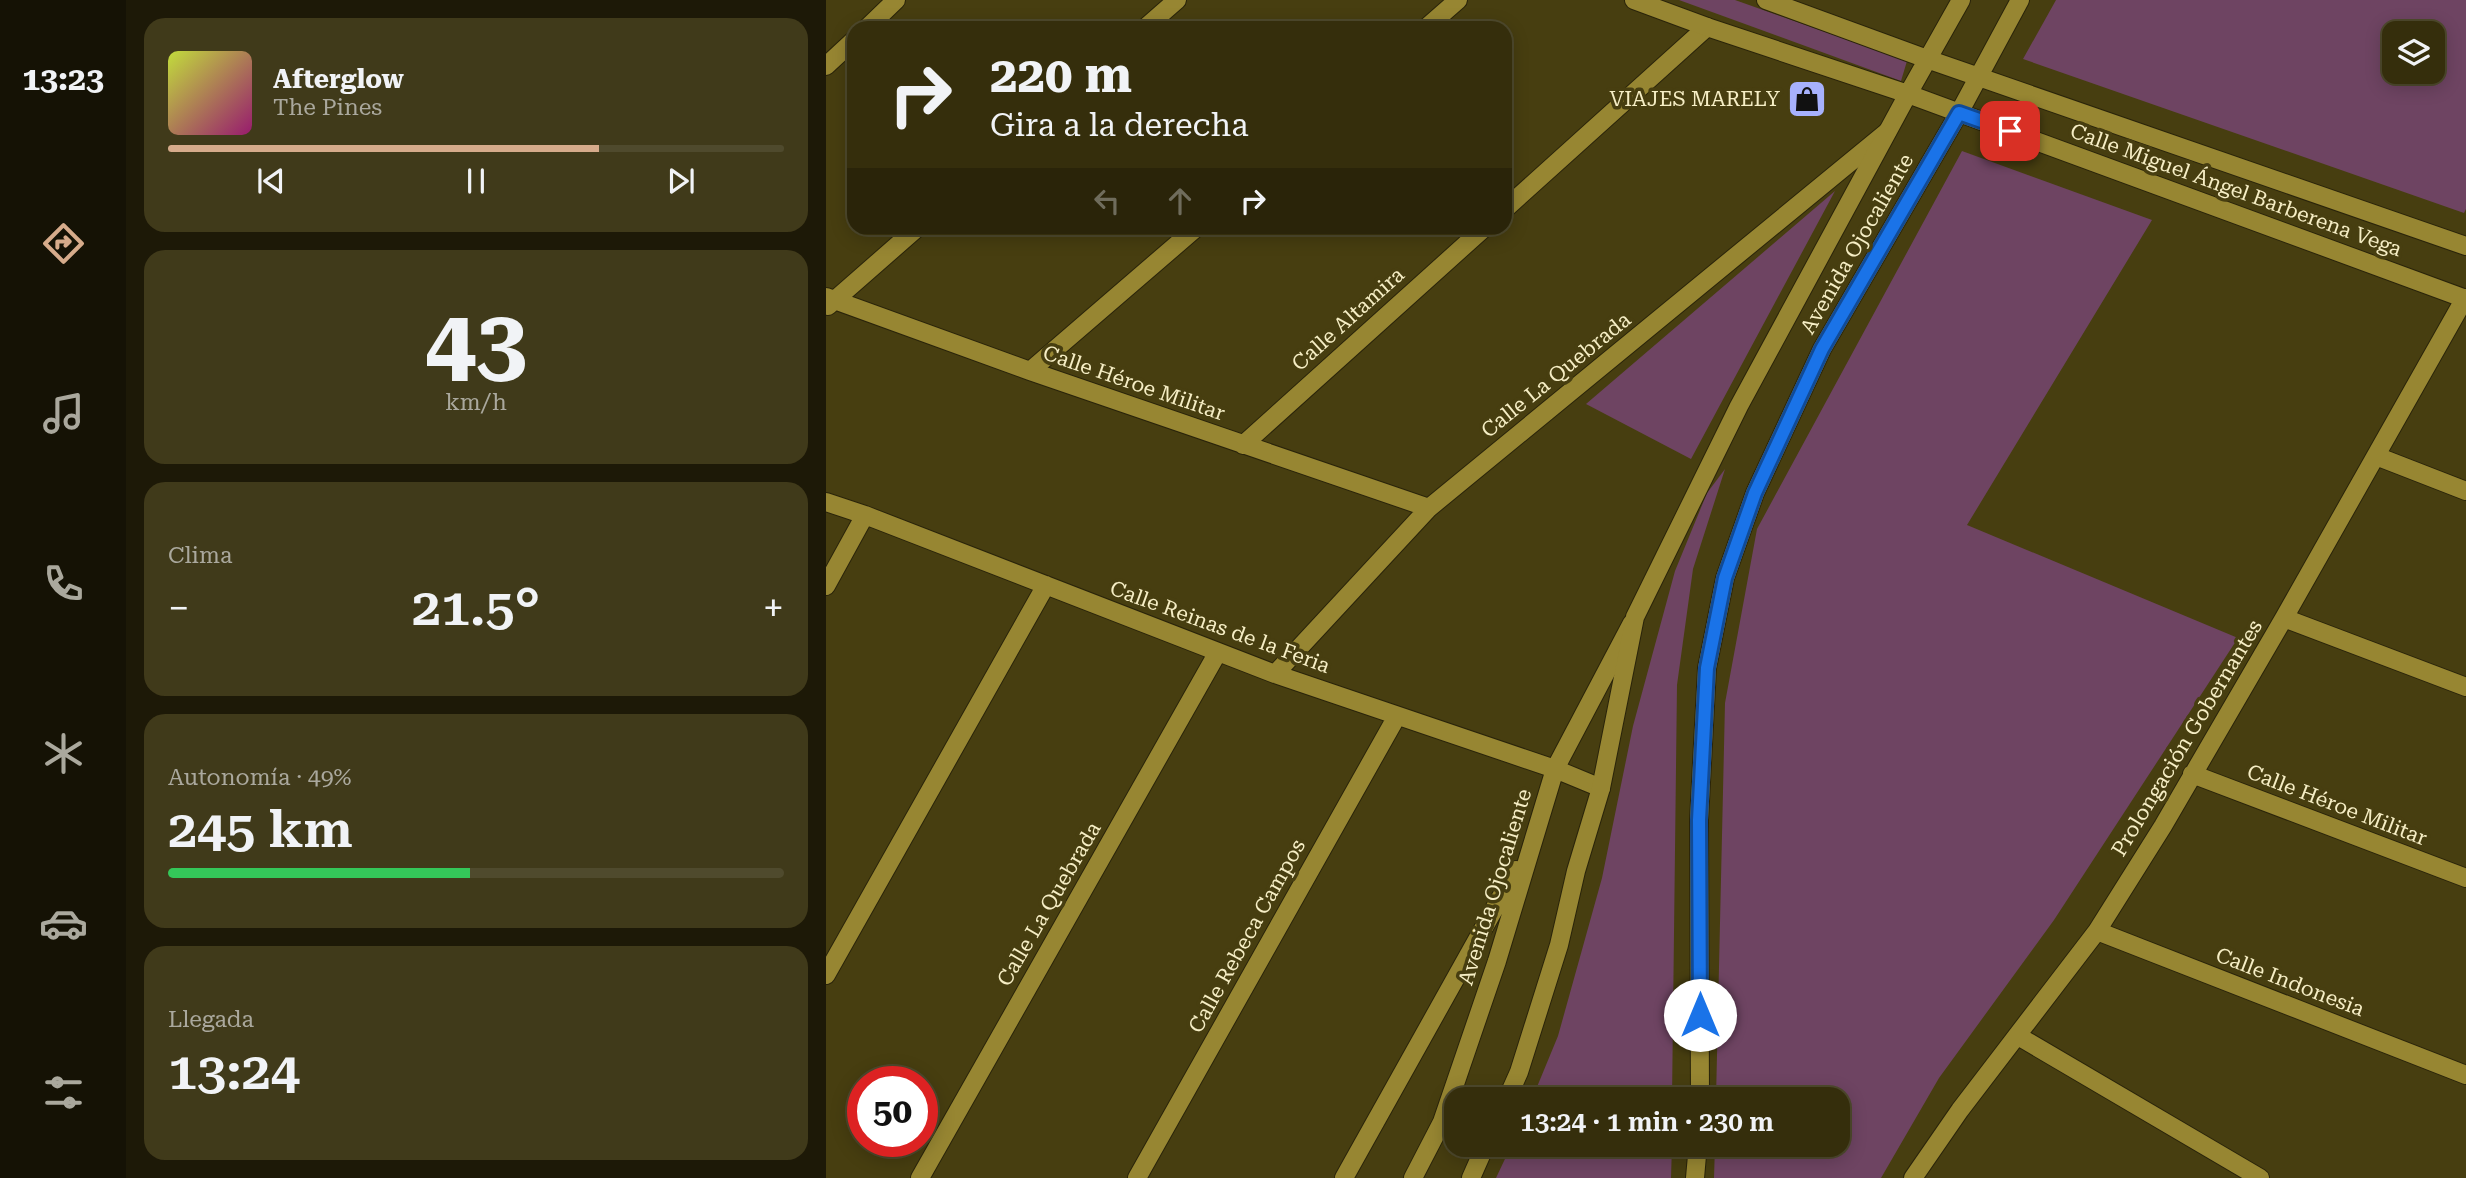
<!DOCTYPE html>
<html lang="es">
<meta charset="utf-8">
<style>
body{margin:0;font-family:"Roboto Serif",serif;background:#403a1a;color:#f1f3f6;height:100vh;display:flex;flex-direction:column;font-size:26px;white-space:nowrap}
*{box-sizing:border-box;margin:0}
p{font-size:23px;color:#aaa89d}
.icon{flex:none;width:38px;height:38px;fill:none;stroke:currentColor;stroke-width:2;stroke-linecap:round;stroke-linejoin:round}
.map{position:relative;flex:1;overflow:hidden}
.drawer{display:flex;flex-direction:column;gap:18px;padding:18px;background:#1d1907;width:700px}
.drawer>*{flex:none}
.top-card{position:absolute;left:21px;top:21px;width:665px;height:214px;border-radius:21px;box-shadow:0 4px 18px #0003,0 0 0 2px #4f4a2d;background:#352e0c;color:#f1f3f6;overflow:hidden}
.buttons{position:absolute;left:1556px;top:21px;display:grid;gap:14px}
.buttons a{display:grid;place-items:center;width:63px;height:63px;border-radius:14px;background:#352e0c;box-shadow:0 4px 18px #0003,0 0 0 2px #4f4a2d;font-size:35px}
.speed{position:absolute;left:21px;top:1066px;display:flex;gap:14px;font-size:35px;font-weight:700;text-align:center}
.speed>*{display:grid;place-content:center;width:91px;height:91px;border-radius:50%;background:#352e0c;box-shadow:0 4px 18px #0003,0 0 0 2px #4f4a2d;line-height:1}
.speed .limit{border:10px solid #d22;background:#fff;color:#111}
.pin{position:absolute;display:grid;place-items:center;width:60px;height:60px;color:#fff;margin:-30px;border-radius:14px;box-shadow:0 4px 10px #0006}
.me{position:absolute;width:77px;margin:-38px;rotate:0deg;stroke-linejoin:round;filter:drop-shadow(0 0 5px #0008)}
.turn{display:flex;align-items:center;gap:24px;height:147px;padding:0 28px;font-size:32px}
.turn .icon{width:91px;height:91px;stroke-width:2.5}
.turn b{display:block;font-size:49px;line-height:60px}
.lanes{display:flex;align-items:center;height:66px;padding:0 28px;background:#0003;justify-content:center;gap:35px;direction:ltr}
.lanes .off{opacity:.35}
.big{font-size:52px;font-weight:600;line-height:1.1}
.drawer .widget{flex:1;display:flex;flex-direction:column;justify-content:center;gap:10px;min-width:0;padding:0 24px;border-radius:21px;background:#403a1a}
.drawer .dial{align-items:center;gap:0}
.dial b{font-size:91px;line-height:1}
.song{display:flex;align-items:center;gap:21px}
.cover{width:84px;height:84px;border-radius:10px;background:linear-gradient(135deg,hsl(70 70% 55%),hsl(320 70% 35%))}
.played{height:7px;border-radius:4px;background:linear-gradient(90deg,#d6ab8b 70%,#4f4a2d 70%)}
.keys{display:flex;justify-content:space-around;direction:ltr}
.heat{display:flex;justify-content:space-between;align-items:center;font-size:38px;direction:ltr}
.charge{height:10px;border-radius:5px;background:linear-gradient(90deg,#34c759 49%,#4f4a2d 0)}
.trip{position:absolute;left:618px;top:1087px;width:406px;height:70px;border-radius:21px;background:#352e0c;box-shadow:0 4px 18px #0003,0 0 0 2px #4f4a2d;font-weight:600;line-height:70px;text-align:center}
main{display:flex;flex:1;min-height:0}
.dock{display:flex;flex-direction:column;width:126px;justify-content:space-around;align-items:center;background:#151205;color:#aaa89d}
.dock .icon{width:49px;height:49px}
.dock .current{color:#d6ab8b}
.dock b{font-size:32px;color:#f1f3f6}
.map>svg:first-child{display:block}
.green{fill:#6e4462;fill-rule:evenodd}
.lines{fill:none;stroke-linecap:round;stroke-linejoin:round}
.street-casing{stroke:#2a240a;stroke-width:20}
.secondary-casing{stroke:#2a240a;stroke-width:20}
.street{stroke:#978632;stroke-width:18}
.secondary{stroke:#978632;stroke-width:18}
.route-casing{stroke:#114b97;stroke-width:18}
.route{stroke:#1a73e8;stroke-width:12}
.labels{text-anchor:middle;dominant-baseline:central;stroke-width:7;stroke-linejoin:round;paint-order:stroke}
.poi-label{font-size:21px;fill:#f6eec5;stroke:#473e10;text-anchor:end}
.street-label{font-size:21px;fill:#f6eec5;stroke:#473e10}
</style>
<main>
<nav class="dock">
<b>13:23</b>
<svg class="icon current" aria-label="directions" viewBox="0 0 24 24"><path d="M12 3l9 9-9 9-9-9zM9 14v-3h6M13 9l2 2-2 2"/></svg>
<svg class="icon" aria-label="music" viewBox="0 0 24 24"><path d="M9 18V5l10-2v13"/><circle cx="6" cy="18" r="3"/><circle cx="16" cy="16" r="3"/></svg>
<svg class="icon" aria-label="phone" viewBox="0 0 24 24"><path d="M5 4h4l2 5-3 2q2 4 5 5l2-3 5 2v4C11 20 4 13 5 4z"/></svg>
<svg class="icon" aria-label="climate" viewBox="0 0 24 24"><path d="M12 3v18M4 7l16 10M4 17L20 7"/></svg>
<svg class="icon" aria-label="car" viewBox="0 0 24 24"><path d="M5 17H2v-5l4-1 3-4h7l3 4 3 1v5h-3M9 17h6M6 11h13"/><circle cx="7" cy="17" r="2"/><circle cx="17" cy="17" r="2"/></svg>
<svg class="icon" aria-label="filters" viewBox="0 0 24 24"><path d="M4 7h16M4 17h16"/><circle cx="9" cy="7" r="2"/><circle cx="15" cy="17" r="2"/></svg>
</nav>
<section class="drawer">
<div class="widget">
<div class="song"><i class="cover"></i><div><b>Afterglow</b><p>The Pines</p></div></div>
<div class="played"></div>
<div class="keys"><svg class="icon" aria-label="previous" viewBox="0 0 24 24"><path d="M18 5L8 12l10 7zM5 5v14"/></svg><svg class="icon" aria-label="pause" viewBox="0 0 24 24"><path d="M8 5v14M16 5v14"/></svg><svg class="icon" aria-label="next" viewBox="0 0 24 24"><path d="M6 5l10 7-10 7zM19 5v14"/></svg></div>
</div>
<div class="widget dial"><b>43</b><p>km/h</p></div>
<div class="widget"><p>Clima</p>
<div class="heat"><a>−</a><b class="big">21.5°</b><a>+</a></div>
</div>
<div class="widget"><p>Autonomía · 49%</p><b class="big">245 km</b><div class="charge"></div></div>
<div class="widget"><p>Llegada</p><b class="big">13:24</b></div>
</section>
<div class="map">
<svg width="1640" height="1178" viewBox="0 0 1640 1178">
<rect width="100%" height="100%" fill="#473e10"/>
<!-- green -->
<path class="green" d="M853,0h56l172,61 -6,20z
M1230,0h410v209l-2,4 -441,-154zM1568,33h38v39h-38z
M1136,151l190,69 -185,305 271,113 -184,282 -115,158 -58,100h-167l1,-33 123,-1v-45h-122l9,-396 32,-174z
M1009,191l-144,268 -105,-55z
M899,469l-32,100 -16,116 -5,414h-140l26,-63 44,-158 31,-152 42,-155 32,-78z
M686,1144l160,1 -1,33h-175z"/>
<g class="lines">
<!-- street casing -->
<g class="street-casing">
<path id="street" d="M41,28l29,-28
M319,28l32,-28
M600,28l32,-28
M0,66l28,-26
M679,209l202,-182
M0,297l204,74 399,137
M2,306l89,-78
M204,371l166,-143
M417,445l241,-217
M1550,456l90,35
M0,502l39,13 410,159 280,95 46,19
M0,586l39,-71
M1458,618l182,69
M449,674l154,-166 458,-376
M1366,774l274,104
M1271,931l369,144
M0,975l220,-390
M1192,1036l242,142
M94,1178l298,-526
M311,1178l260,-462
M518,1178l172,-308
M587,1178l29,-56 55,-161 58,-192 77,-146
M1087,1178l47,-68 137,-179 66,-105 121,-208 181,-320"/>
</g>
<!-- secondary casing -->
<g class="secondary-casing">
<path id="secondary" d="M808,0l73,27 201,67 558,205
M940,0l161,59 539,187
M681,1099l12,-27 40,-127 17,-74 25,-83 34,-171 104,-211 169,-312 53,-94
M874,1099l-1,-279 8,-152 18,-90 30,-85 67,-144 137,-236 61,-113
M645,1178l15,-34
M869,1178l3,-34"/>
</g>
<!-- street -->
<use href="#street" class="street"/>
<!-- secondary -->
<use href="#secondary" class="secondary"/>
</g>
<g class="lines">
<!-- route casing -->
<g class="route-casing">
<path id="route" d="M874,1015l-1,-195 8,-152 18,-90 30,-85 67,-144 137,-236 51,18"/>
</g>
<!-- route -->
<use href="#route" class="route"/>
</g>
<!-- icons -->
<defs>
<g id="shop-square" transform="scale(2.0125)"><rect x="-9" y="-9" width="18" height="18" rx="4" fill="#a7b1fc" stroke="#473e10"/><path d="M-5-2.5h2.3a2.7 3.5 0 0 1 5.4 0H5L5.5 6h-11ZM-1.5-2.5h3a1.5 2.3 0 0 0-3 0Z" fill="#111"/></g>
</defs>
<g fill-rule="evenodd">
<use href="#shop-square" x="981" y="99"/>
</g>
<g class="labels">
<!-- poi labels -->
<g class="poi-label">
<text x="954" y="99">VIAJES MARELY</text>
</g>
<!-- street labels -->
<g class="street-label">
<text transform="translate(1410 190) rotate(20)">Calle Miguel Ángel Barberena Vega</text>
<text transform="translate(1031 244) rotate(-60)">Avenida Ojocaliente</text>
<text transform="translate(522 319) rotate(-42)">Calle Altamira</text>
<text transform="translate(730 375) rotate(-39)">Calle La Quebrada</text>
<text transform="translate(308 383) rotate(19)">Calle Héroe Militar</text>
<text transform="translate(394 627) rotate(20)">Calle Reinas de la Feria</text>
<text transform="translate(1361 738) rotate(-59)">Prolongación Gobernantes</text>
<text transform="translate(1511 805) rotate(21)">Calle Héroe Militar</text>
<text transform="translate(669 887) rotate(-73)">Avenida Ojocaliente</text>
<text transform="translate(223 904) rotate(-60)">Calle La Quebrada</text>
<text transform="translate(421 936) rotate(-61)">Calle Rebeca Campos</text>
<text transform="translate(1464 982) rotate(21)">Calle Indonesia</text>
</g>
</g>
</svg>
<div class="buttons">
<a><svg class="icon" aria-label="layers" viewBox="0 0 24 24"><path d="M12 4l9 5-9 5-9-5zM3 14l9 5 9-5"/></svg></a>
</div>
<div class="speed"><div class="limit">50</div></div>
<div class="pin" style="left:1184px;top:131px;background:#d93025"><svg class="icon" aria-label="arrive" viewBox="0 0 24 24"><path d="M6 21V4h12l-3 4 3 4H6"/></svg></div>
<svg class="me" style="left:874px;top:1015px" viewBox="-20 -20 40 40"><circle r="19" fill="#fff"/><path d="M0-13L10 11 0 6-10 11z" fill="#1a73e8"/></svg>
<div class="trip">13:24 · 1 min · 230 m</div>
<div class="top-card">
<div class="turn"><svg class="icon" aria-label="right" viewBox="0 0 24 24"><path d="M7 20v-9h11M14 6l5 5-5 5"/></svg><div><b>220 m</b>Gira a la derecha</div></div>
<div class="lanes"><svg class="icon off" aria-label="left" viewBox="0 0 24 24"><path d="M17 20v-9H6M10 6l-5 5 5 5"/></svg><svg class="icon off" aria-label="ahead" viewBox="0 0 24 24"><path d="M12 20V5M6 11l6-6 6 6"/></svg><svg class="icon" aria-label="right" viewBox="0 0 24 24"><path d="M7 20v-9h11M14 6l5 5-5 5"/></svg></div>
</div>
</div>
</main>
